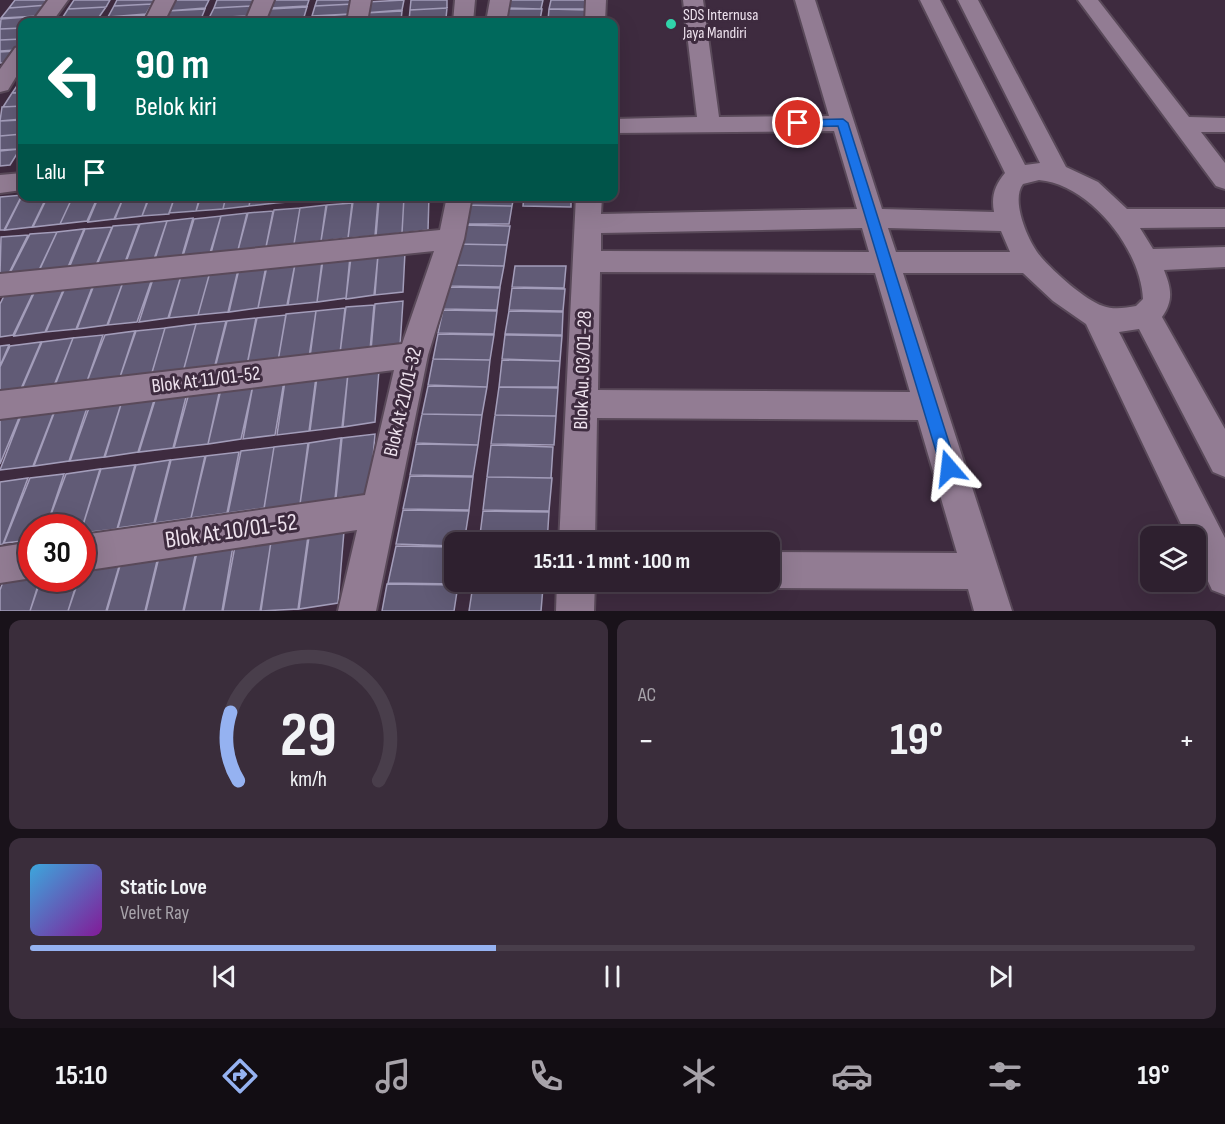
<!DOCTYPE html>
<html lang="id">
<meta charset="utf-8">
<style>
body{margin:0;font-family:"Sofia Sans Condensed",sans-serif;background:#3a2d3b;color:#f1f3f6;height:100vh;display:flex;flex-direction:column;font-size:22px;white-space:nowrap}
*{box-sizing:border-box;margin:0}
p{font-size:20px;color:#a7a3aa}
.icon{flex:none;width:33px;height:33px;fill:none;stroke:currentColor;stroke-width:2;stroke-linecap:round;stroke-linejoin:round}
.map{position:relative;height:611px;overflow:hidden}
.drawer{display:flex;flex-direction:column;gap:9px;padding:9px;background:#19121a;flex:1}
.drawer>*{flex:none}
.guide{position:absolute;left:18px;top:18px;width:600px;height:183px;border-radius:12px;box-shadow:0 6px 24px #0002,0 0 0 2px #493e4b;background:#00695c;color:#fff;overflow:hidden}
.controls{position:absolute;left:1140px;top:526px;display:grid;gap:12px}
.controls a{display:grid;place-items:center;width:66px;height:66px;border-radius:12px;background:#2e202f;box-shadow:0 6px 24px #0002,0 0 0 2px #493e4b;font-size:30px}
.speed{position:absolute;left:18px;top:514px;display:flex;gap:12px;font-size:30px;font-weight:700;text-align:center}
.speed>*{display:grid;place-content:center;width:78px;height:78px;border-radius:50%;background:#2e202f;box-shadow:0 6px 24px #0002,0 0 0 2px #493e4b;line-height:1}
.speed .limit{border:9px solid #d22;background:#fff;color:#111}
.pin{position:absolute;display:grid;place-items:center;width:51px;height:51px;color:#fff;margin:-26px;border:3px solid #fff;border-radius:50%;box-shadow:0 2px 6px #0007}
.me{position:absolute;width:66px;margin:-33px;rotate:343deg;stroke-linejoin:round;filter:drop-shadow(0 0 4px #0008)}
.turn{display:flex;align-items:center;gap:21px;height:126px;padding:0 18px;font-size:27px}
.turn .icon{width:78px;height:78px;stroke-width:2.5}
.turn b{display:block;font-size:42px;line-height:51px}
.then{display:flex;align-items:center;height:57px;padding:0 18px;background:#0003;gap:12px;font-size:22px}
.big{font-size:45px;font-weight:700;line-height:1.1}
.drawer .widget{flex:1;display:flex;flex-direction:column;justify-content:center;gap:9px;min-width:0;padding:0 21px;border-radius:12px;background:#3a2d3b}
.drawer .dial{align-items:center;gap:0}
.dial svg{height:156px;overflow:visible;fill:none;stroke:#493e4b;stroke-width:7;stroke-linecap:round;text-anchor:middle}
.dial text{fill:#f1f3f6;stroke:none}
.song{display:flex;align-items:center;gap:18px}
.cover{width:72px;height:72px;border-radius:9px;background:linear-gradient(135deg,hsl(200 70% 55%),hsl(290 70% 35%))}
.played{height:6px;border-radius:3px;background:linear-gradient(90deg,#95b2f1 40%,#493e4b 40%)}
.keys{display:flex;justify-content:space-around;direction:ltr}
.heat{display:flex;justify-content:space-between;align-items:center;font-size:33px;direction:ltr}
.drawer .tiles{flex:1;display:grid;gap:9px;grid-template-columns:1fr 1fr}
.widget:last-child{grid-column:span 2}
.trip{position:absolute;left:444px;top:532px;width:336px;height:60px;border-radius:12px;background:#2e202f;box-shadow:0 6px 24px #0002,0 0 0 2px #493e4b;font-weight:700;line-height:60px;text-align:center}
.tabs{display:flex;height:96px;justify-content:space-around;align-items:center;background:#120d13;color:#a7a3aa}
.tabs .icon{width:42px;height:42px}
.tabs .current{color:#95b2f1}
.tabs b{font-size:27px;color:#f1f3f6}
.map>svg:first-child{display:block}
.building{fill:#615b76;stroke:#a39dba;stroke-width:1.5}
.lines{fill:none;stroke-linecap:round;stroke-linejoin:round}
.minor-casing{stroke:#594959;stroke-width:4}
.minor{fill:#927c93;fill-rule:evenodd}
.route{fill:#1a73e8;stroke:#114b97;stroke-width:1.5}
.poi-dot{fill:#30d4aa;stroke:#3e2b3f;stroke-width:2}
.labels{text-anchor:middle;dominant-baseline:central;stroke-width:6;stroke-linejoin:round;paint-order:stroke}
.far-poi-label{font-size:16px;fill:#eee2ee;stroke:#3e2b3f;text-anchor:start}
.street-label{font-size:20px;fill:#eee2ee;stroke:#3e2b3f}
.near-street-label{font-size:24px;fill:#eee2ee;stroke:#3e2b3f}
</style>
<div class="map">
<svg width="1225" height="611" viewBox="0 0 1225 611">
<rect width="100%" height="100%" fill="#3e2b3f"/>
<!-- building -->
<path class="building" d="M15,0h36l-3,5 -39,3z
M74,0h36l-4,7 -38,2z
M117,0h37l-2,4 -38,2z
M173,0h36l-4,8 -38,3z
M217,0h36l-2,6 -37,2z
M273,0h36l-2,6 -37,2z
M317,0h36v4l-38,2z
M404,0l-2,10 -38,3 2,-11z
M411,0h36v8l-37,2z
M507,0h36l-2,9 -36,-1z
M551,0h36l-1,9h-37z
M152,4l-6,10 -38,3 6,-11z
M353,4l-3,10 -38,2 3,-10z
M48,5l-8,11 -39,2 8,-10z
M251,6l-4,10 -38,2 5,-10z
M106,7l-7,10 -38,3 7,-11z
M307,7l-3,10 -38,2 4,-10z
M447,8l-1,10 -37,3 1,-11z
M205,9l-4,10 -39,2 5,-10z
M505,9h37l-2,11 -37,-1z
M549,9l37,1 -1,10h-37z
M402,11l-1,10 -38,1 1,-9z
M350,14l-1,8h-38l2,-5z
M146,15l-4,7h-38l4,-5z
M40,16l-4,6h-14v6l-22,1 1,-10z
M247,16l-2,6h-38l2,-3z
M99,17l-3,5h-37l2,-2z
M304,17l-1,5h-38l1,-3z
M446,19v3h-37v-1z
M503,19l37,1v2h-38z
M548,20h37v2h-37z
M22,28v11l-22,1v-11z
M22,39l-5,11 -17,1v-11z
M16,51l-9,12h-7v-11z
M21,80h1v12l-10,1z
M12,93h10v13l-19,1z
M22,106v13l-22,2 2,-14z
M22,120v14l-22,2v-15z
M22,134v10l-2,5 -20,1v-14z
M20,149l-10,16 -10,1v-15z
M22,195l-18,35h-4v-33z
M22,196h25l-15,31 -27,3z
M48,196h25l-13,28 -27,3z
M73,196h25l-11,25 -27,3z
M99,196h25l-10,23 -26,3z
M124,196h25l-7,20 -27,3z
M150,196h25l-6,18 -27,2z
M175,196h25l-4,15 -27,2z
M201,196h25l-3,13 -27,2z
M226,196h25l-2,10 -26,3z
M251,196h25l-1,7 -26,3z
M277,196h25l-1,5 -25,2z
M429,196l-1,34 -26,3 2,-36z
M466,196h48l-2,10 -48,-1z
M524,196h47v11l-48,-1z
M404,197l-2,36 -26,3 3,-36z
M378,200l-3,36 -27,2 5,-36z
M352,203l-4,35 -27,3 6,-36z
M326,205l-5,36 -27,3 6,-36z
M464,205l48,1 -3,18h-49z
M300,208l-6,36 -28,3 8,-37z
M273,211l-7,36 -28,3 10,-37z
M247,213l-9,37 -27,3 10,-37z
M221,216l-11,37 -27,3 11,-37z
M193,218l-11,38 -27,3 12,-38z
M167,221l-13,38 -28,3 14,-38z
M139,224l-14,38 -28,3 16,-39z
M460,225l50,1 -3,19 -51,-1z
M112,227l-16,38 -27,3 16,-39z
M84,229l-16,38 -29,3 18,-38z
M57,232l-18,39 -29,2 20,-39z
M28,235l-19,38 -9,1 1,-37z
M456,244l51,1 -3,21 -52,-1z
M405,252l-2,40 -28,3 3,-40z
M378,255l-4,40 -28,4 5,-42z
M350,257l-4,41 -29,4 6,-42z
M322,261l-5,41 -29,3 7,-41z
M295,264l-8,41 -29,3 9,-42z
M452,265l52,1 -4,21 -52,-1z
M266,266l-8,42 -29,4 10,-43z
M515,266h51l-2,22 -52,-1z
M238,270l-10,42 -30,3 12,-43z
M210,272l-12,43 -29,3 12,-42z
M181,276l-13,42 -29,4 14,-43z
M152,279l-15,43 -29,3 15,-43z
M123,282l-16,43 -30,4 17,-44z
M93,285l-17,44 -30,3 19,-44z
M448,287l52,1 -3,22 -54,-1z
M64,288l-19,44 -31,4 21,-45z
M512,288l53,1 -2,22 -54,-1z
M34,291l-21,44 -13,2v-33l5,-10z
M403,301l-3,45 -29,4 4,-46z
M374,305l-4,45 -30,3 6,-46z
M345,308l-5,45 -30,4 6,-46z
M443,310l54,1 -3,23 -56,-1z
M316,311l-7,46 -31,4 8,-47z
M509,311l54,1 -1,23 -57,-1z
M286,315l-8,46 -31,4 10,-47z
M256,318l-9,47 -32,3 12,-47z
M226,321l-12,48 -31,3 13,-48z
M196,324l-13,48 -32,4 14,-48z
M165,328l-14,48 -32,4 17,-49z
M135,331l-16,49 -33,4 19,-49z
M438,334l56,1 -4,25 -57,-1z
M103,335l-17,49 -32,4 19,-50z
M505,335l57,1 -2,25 -58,-2z
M73,338l-20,50 -32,3 21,-49z
M41,342l-21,49 -20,3v-27l10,-21z
M9,345l-9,21v-20z
M433,359l57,1 -3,27 -59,-2z
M502,360l58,1 -2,26h-59z
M379,370l-4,52 -32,5 5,-54z
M348,373l-6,54 -32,4 7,-54z
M316,377l-7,54 -32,4 8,-54z
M284,381l-9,54 -32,4 10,-54z
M253,385l-12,54 -33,5 13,-55z
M428,386l59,1 -5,28 -60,-1z
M499,387l59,1 -2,28 -61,-1z
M220,389l-12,55 -34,4 15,-55z
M187,393l-14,55 -34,4 17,-55z
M155,397l-17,55 -33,5 17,-56z
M122,401l-18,56 -34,4 20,-56z
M88,405l-19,56 -35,5 22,-58z
M55,409l-22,57 -33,4 22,-57z
M21,413l-21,51v-48z
M422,414l60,1 -4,30 -62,-2z
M495,415l61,1 -2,29 -63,-1z
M375,434l-5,60 -34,4 6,-60z
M341,438l-6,61 -35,5 9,-61z
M308,443l-8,61 -36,5 10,-62z
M416,444l62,1 -5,31 -63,-1z
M491,445l62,2 -2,31 -64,-1z
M274,447l-10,61 -36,5 13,-62z
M239,452l-12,61 -36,5 15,-62z
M205,456l-14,62 -36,5 16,-63z
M170,460l-16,63 -36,5 18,-63z
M135,465l-18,64 -35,4v-5l19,-59z
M100,469l-18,59h-36l20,-54z
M64,474l-18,54h-14v12l-28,3 26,-65z
M410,476l63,1 -4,33 -66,-1z
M487,477l65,1 -3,33 -66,-1z
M28,478l-25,66 -3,1v-63z
M403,510l66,1 -5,32h-10v3l-58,-2z
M483,511l66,1 -2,31h-68z
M344,531l-6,72 -39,6 10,-72z
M308,536l-10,73 -37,2 10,-70z
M271,542l-11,69h-37l12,-65z
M233,546l-11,65h-38l13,-59z
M396,546l58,1v35h5l-1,2 -70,-1z
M196,552l-13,59h-37l13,-54z
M158,557l-13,54h-38l14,-49z
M120,563l-14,48h-38l11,-32h3v-11z
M32,575v4h8l-10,32h-30v-21l4,-11z
M41,579h37l-10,32h-38z
M474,582h70l-1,4 -70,-2z
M387,584l71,1 -4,26h-72z
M473,585l70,2 -2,24h-72z"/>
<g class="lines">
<!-- minor casing -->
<g class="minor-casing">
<path id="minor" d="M48,0h20l-16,22h-20z
M155,0h20l-11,22h-20z
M254,0h20l-9,22h-20z
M351,0h20l-4,22h-20z
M455,0h20l-2,22h-20z
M490,0h20l-4,22h-20z
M586,0h20l-1,22h-20z
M683,0h20l16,117 110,-1 -34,-116h20l67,209 112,3c-3,-16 1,-27 11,-39l-85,-173h20l85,165 15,-2 -82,-163h20l88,167 32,15 29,27h98v18l-85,1 13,21 72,-2v20l-61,3c7,18 10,30 -2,47l63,112v48l-12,-5 -74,-143 -20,3 106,206v57l-13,-5 -16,-35v-18h-9l-101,-213 -33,-23 -30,-28h-120l109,338h-38l-6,-22 -198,-1 -13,-5 13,-1v-30l187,1 -39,-133 -321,-2 -2,125h-36l17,-347h26l-1,18 256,-5 -23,-78 -220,2v-14l83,-2zM1039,180c50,4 102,69 104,119l-7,7c-10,2 -23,4 -33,0 -18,-6 -49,-34 -62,-49 -12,-14 -31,-56 -18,-73zM862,228l7,24 -268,-1v-18zM888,228l113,3 9,21h-114zM600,272l275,1 35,119 -312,-2z
M1078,0h20l91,117 36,1v14h-24l24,31v26l-9,-3z
M22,46v21l-14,23 -8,2v-23l15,-21z
M22,173v17l-22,3v-18z
M447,196h25l-8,43 -36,116 -52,256h-38l19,-81 -275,41v-36l283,-40 29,-125 -394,49v-28l402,-47 32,-93 -434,45v-22l440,-44z
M32,542v36l-32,5v-36z
M557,582h38l-1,29h-38z"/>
</g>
<!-- minor -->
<use href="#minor" class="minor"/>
</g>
<!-- route -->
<path class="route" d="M843,119l5,4 109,345 -3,5 -5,3 -6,-3 -2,-5 -103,-342 -40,1 -5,-4 5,-3z"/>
<!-- markers -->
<circle class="poi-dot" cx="671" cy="24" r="6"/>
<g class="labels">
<!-- far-poi labels -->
<g class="far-poi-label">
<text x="683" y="15">SDS Internusa<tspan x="683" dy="18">Jaya Mandiri</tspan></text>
</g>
<!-- street labels -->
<g class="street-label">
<text transform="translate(583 370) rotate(-88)">Blok Au. 03/01-28</text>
<text transform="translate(206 380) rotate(-7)">Blok At 11/01-52</text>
<text transform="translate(403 402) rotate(-77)">Blok At 21/01-32</text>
</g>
<!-- near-street labels -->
<g class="near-street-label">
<text transform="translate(231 531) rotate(-8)">Blok At 10/01-52</text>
</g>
</g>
</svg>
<div class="controls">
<a><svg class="icon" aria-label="layers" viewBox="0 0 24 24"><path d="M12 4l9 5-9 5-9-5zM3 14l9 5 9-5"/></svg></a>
</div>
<div class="speed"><div class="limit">30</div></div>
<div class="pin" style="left:798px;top:123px;background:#d93025"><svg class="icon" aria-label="arrive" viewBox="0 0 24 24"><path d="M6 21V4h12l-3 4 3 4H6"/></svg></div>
<svg class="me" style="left:949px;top:468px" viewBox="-20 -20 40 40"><path d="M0-17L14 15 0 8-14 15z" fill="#1a73e8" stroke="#fff" stroke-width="4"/></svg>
<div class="trip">15:11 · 1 mnt · 100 m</div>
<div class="guide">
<div class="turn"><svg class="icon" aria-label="left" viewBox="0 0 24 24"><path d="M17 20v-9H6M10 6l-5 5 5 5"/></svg><div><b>90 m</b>Belok kiri</div></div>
<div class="then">Lalu<svg class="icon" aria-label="arrive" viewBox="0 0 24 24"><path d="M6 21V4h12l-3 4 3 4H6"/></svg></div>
</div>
</div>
<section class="drawer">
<div class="tiles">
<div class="widget dial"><svg viewBox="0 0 100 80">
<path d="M14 69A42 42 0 1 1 86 69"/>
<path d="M14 69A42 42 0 0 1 10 34" stroke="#95b2f1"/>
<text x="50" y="56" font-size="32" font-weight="700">29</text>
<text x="50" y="72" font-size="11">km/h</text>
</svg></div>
<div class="widget"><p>AC</p>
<div class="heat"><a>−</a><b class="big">19°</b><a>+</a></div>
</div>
<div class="widget">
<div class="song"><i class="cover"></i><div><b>Static Love</b><p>Velvet Ray</p></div></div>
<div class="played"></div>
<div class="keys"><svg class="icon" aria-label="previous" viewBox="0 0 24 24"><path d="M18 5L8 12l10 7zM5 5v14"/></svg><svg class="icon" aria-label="pause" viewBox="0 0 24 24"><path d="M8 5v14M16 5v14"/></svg><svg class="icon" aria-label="next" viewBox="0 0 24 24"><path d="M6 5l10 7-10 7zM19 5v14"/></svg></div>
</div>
</div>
</section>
<nav class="tabs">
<b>15:10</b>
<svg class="icon current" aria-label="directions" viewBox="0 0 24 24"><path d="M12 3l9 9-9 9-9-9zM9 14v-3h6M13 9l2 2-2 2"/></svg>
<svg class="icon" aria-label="music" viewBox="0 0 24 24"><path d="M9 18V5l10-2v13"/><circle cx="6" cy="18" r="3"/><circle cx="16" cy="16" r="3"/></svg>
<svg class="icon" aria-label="phone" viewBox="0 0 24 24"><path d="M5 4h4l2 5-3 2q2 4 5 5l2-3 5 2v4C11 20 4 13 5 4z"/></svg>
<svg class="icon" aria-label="climate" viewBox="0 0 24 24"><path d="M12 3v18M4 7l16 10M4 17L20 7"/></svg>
<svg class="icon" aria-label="car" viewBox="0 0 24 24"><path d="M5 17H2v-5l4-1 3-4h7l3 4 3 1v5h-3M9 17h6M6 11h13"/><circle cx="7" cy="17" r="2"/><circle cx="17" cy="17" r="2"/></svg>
<svg class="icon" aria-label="filters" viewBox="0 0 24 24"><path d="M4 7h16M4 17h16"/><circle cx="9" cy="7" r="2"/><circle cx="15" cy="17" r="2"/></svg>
<b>19°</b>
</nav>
